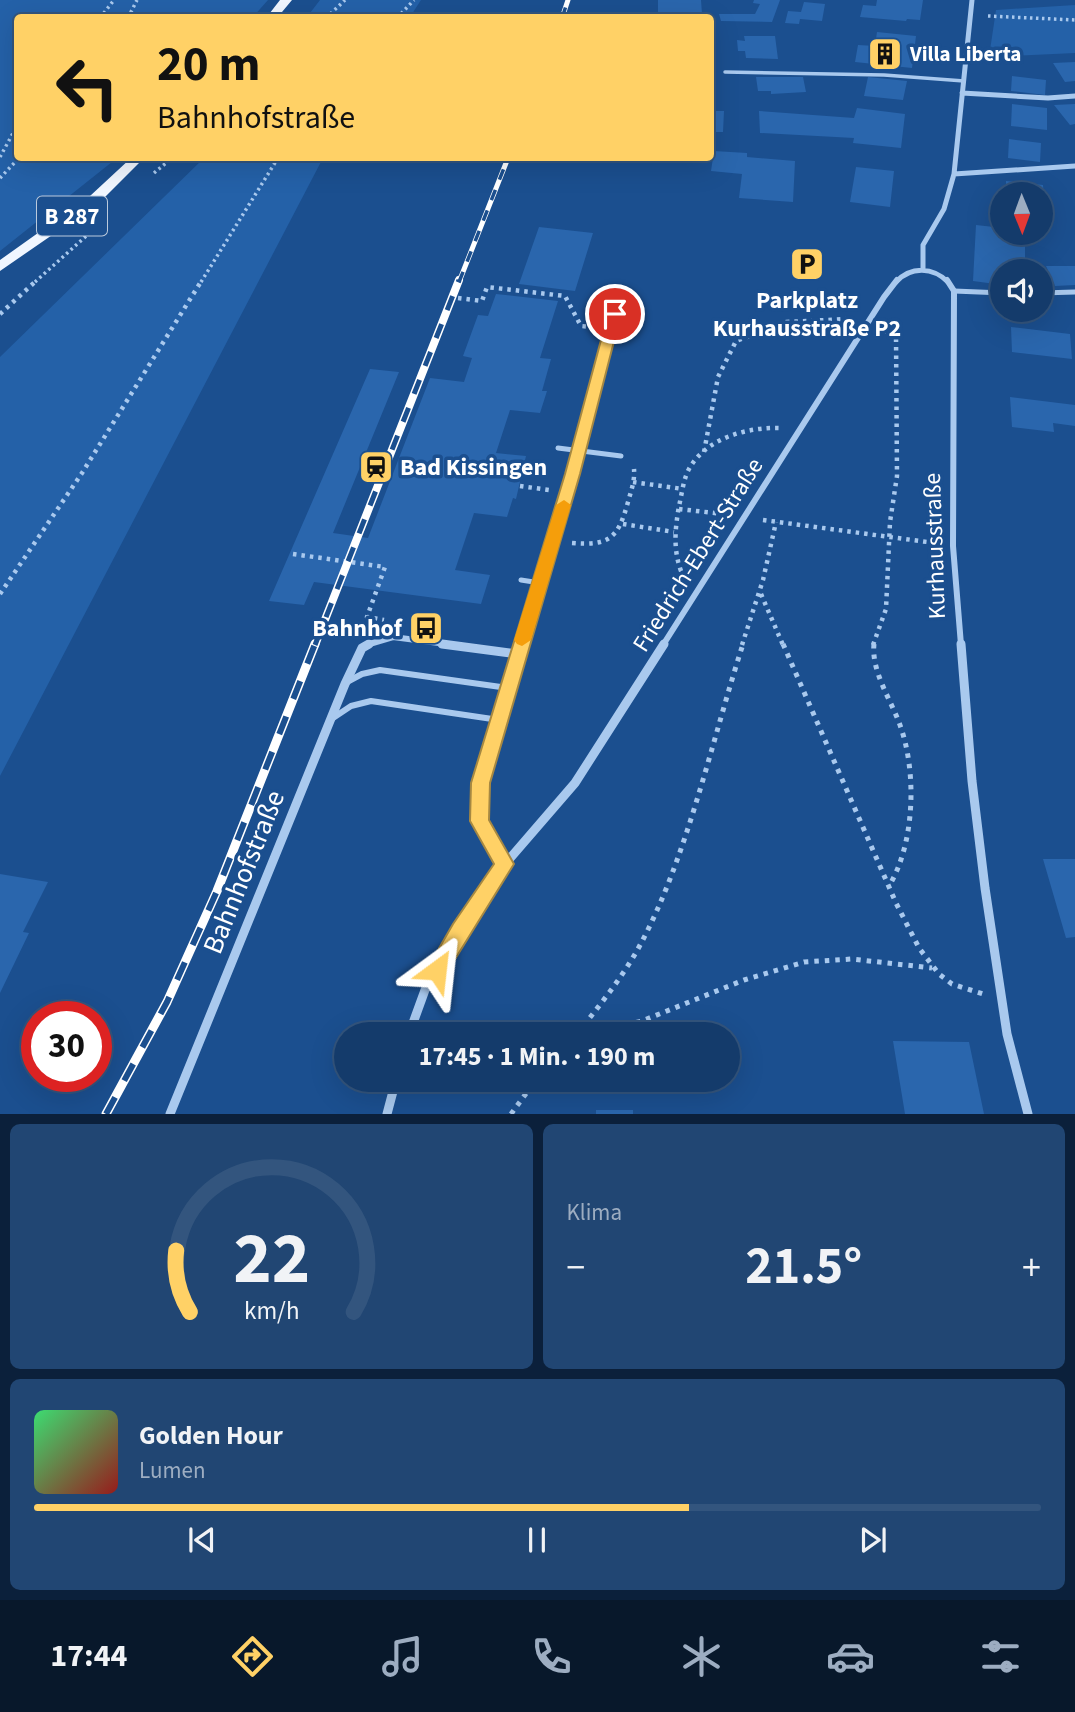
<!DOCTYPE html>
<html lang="de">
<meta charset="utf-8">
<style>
body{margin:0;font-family:"Source Sans 3",sans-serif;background:#214673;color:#f1f3f6;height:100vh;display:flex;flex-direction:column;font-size:26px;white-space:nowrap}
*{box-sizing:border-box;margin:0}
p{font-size:23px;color:#9dadc1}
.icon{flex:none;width:38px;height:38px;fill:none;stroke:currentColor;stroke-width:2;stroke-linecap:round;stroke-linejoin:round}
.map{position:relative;height:1114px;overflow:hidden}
.drawer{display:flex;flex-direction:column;gap:10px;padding:10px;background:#0b203b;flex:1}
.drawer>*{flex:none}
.guide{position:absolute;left:14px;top:14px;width:700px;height:147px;border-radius:7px;box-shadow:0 7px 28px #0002,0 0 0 2px #33557e;background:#ffd166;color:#111;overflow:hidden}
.needle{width:46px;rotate:179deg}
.fabs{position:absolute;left:990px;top:182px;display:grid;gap:14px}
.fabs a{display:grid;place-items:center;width:63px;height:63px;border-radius:50%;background:#143b6b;box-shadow:0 7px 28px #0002,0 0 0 2px #33557e;font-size:35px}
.speed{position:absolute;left:21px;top:1001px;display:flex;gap:14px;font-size:35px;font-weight:700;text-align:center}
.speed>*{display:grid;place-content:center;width:91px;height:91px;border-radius:50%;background:#143b6b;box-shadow:0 7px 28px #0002,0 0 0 2px #33557e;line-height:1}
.speed .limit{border:10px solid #d22;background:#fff;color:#111}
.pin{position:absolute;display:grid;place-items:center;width:60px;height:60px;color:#fff;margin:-30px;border:4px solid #fff;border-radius:50%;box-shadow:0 2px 7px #0007}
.me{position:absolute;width:77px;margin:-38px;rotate:30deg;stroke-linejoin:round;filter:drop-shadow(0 0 5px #0008)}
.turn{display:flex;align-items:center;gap:24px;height:147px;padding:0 28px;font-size:32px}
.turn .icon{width:91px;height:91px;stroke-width:2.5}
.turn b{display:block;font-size:49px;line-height:60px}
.big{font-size:52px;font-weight:700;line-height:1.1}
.drawer .card{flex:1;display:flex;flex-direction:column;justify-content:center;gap:10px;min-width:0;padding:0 24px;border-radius:10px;background:#214673}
.drawer .dial{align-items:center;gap:0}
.dial svg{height:182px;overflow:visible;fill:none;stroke:#33557e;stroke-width:7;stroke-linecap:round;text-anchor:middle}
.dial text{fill:#f1f3f6;stroke:none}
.song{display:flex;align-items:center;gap:21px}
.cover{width:84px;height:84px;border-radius:10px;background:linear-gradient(135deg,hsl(140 70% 55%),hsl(0 70% 35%))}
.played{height:7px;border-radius:4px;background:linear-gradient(90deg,#ffd166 65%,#33557e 65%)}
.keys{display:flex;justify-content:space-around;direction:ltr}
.heat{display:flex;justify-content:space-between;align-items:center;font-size:38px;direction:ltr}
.drawer .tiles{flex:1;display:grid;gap:10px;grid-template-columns:1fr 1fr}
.card:last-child{grid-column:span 2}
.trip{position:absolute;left:334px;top:1022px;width:406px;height:70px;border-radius:35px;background:#143b6b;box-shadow:0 7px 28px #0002,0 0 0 2px #33557e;font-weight:700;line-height:70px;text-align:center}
.tabs{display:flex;height:112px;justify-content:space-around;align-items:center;background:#08182b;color:#9dadc1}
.tabs .icon{width:49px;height:49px}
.tabs .current{color:#ffd166}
.tabs b{font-size:32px;color:#f1f3f6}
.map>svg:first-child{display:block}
.green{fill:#2461a8}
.building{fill:#2a66ad}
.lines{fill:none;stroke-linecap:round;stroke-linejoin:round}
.path-far2{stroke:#a9c9ee;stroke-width:3.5;stroke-dasharray:2.5 3.5;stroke-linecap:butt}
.path-far1{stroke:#a9c9ee;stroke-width:4.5;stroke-dasharray:3.5 5;stroke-linecap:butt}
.path{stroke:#a9c9ee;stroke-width:5;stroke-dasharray:4.5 6;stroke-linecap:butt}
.service-far2{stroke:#a9c9ee;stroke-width:3.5}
.service-far1{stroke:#a9c9ee;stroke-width:5}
.service{stroke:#a9c9ee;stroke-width:6}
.minor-far2{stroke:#a9c9ee;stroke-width:5}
.minor-far1{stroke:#a9c9ee;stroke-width:6}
.minor{stroke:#a9c9ee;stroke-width:9}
.primary{fill:#f0f6ff;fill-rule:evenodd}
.rail-far2-casing{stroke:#fff;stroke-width:5}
.rail-far1-casing{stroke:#fff;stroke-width:8}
.rail-casing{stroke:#fff;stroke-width:9}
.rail-far2{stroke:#1b4f8f;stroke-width:3.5;stroke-dasharray:11;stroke-linecap:butt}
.rail-far1{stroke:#1b4f8f;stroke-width:5;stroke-dasharray:15;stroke-linecap:butt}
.rail{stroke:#1b4f8f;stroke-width:6;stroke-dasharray:19;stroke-linecap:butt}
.route{fill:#ffd166;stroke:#a68842;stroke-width:2}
.slow{fill:#f59e0b}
.labels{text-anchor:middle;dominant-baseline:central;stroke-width:7;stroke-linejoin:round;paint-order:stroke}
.far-poi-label{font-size:21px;font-weight:bold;fill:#fff;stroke:#1b4f8f;text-anchor:start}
.shield{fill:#1b4f8f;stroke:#bbcadd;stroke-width:2}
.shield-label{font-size:23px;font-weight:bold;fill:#fff}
.poi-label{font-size:24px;font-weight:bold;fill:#fff;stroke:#1b4f8f}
.street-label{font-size:24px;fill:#fff;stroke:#1b4f8f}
.near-street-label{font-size:28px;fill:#fff;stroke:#1b4f8f}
</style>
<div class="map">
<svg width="1075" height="1114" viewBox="0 0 1075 1114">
<rect width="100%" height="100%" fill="#1b4f8f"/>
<!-- green -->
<path class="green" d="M0,0h268l-15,17 -235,1v140h99l-117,93z
M320,0h101l-11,17h-103z
M1075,5v48l-86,4 7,-47z
M204,158h119l-323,618v-419z"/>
<!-- building -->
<path class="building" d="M658,0h43l1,14 -44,-1z
M754,0h26l-8,22 -51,-1 -2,-7h36l5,-10 -7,-1z
M877,0h46l-3,20 -13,-1 -1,2 -46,-4 3,-12 13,1z
M804,2l21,2 -3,17 -22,-2 -1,5 -14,-1 3,-12 13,1z
M877,32l39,4 -4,32 -57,-6 3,-17 17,1z
M744,36h31l3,23 -32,-1 -1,-7h-7l-1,-11 8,1z
M1075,62v19l-10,1 -12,-19z
M1012,76l34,4 -1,15 -34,-4z
M756,77h47l3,15 -35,2v-3h-13z
M868,77l39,4 -4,19 -39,-4z
M1012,104l35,4v22l-36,-4z
M1075,104v20l-5,1 -16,-20z
M857,108l48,6 -4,34 -48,-5 1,-5 -94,-5 -1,-22 95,7z
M710,111h14l-1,21h-13z
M1009,139l32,4 -1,19 -32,-4z
M714,151l33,2v4l48,4 -2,41 -54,-4 3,-24 -31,-3z
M856,167l38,4 -4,36 -40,-5z
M1006,181l37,4 2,24h-4v-15h-35z
M976,225l27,3v5h22v38h-22v14l-30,-4z
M539,227l54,6 -18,58 -56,-7z
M1046,266h29v19l-20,1z
M496,294l62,7 -18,57 11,1 -9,32h5l-7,22 -30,-3 -14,43 30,3 -10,43 -3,-1 -6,19 -33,-4 -19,57 35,5 -9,29 -167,-22 -10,23 -35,-4 101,-232 29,3 -66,161 35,5 62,-160 34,4 8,-24 -9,-2 15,-41 10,1z
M1011,327l59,7 2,25 -60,-7z
M1010,397l65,8v21l-22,-3 1,9 -42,-5z
M1043,859h32v78l-9,1z
M0,874l48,8 -25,50 6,1 -29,60z
M893,1041l76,1 15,72h-79z
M596,1110h37v4h-37z"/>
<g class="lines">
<!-- path-far2 -->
<path class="path-far2" d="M988,16l87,4
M100,18l14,-18
M128,18l9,-18
M326,18l19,-18
M397,18l17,-18
M0,157l18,-33
M154,173l18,-15
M0,178l19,-20
M35,282l59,-53
M201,282l77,-124"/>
<!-- path-far1 -->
<path class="path-far1" d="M458,298l24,3 5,-14 78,9 16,30 12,1
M0,314l37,-34
M704,452l14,-75 18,-36 50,-19 61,-3
M633,482l50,7
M520,486l29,4
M679,509l44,5
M763,520l172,23
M623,524l51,8
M572,543c38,3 46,-5 56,-41 3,-11 7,-21 6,-33
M293,554l92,13 -18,50 17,3
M689,574l-8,-3c-8,-22 -6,-42 -2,-65 3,-12 4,-26 10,-37 17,-31 58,-42 91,-41
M0,594l82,-121 120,-193
M761,594l22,51
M742,645l21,-65 13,-58
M873,645l13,-36 4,-87 7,-46 -1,-142 -14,-4"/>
<!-- path -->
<path class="path" d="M783,644l113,259 23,45 20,26 13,10 31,10
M874,644c-3,27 17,56 26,81 17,47 15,118 -11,161
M584,1026h37l21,-5 102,-41 60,-18 48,-3 80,9
M577,1034c22,-28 45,-56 62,-87 48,-88 73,-207 104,-303
M511,1114l25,-34"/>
<!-- service-far2 -->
<path class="service-far2" d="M725,72l159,3 80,6"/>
<!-- service-far1 -->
<path class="service-far1" d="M954,291l49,2
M1041,293l34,-1
M558,448l63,8
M521,580l19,3"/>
<!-- service -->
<path class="service" d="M347,682l15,-8 18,-4 128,18
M333,718l18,-12 20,-5 128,19"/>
<!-- minor-far2 -->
<path class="minor-far2" d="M962,93l86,5 27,-2
M954,174l121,-8
M923,270v-25l21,-36 10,-35 18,-174
M896,282c15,-16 37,-15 52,0"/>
<!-- minor-far1 -->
<path class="minor-far1" d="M947,280l7,11 -1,255 8,99
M366,645l27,-8 61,8
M521,645l52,-171 42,-159
M663,645l221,-348 13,-17"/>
<!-- minor -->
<path class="minor" d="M442,644l76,10
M961,644l11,137 13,107 22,146 21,80
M505,864l-25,-43v-38l42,-139
M409,1034l16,-44 35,-60 45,-66 70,-81 89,-139
M170,1114l175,-430 17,-36 7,-4
M387,1114l9,-34"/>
<!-- primary -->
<path class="primary" d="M280,0h12l-15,18h-11z
M131,158h13l-44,44 -100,69v-11l90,-64z"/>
<!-- rail-far2 casing -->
<g class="rail-far2-casing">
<path id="rail-far2" d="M562,18l6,-18
M459,282l49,-124"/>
</g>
<!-- rail-far1 casing -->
<g class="rail-far1-casing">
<path id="rail-far1" d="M315,645l144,-365"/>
</g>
<!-- rail casing -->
<g class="rail-casing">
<path id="rail" d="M106,1114l61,-112 50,-111 98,-247"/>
</g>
<!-- rail-far2 -->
<use href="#rail-far2" class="rail-far2"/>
<!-- rail-far1 -->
<use href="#rail-far1" class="rail-far1"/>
<!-- rail -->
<use href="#rail" class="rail"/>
</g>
<!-- route -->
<path class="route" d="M615,310l6,4 -41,160 -90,309 -1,37 25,44 -70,113 -7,2 -7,-2 -3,-7 3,-6 23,-40 41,-60 -24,-43 1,-38 94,-309 43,-160z"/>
<!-- slow -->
<path class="slow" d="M564,500l7,5 -40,135 -9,6 -5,-2 -3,-4 42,-135z"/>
<!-- icons -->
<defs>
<g id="building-square" transform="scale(1.75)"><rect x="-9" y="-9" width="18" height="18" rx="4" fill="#ffd166" stroke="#1b4f8f"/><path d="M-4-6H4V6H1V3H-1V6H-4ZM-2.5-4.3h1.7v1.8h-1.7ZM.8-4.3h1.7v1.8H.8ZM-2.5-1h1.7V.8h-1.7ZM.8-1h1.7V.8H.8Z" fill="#111"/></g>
<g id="parking-square" transform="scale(1.75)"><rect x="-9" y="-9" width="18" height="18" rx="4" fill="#ffd166" stroke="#1b4f8f"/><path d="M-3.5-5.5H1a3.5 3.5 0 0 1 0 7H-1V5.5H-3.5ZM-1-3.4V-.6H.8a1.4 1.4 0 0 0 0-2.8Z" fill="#111"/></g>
<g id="station-square" transform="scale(1.75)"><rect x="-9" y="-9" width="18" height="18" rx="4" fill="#ffd166" stroke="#1b4f8f"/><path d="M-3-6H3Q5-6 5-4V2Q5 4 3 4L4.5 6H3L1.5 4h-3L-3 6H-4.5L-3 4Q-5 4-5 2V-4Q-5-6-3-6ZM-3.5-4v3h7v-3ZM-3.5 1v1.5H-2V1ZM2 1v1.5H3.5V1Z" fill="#111"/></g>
<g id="bus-square" transform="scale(1.75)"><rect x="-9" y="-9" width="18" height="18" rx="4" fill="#ffd166" stroke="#1b4f8f"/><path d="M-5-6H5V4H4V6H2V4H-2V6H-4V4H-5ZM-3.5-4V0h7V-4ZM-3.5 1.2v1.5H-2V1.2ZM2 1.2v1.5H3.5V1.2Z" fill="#111"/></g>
</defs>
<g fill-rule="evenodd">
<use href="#building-square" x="885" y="54"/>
<use href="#parking-square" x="807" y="264"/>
<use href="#station-square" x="376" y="467"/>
<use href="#bus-square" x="426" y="628"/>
</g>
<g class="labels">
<!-- far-poi labels -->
<g class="far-poi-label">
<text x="910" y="54">Villa Liberta</text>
</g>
<!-- shield labels -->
<rect class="shield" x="37" y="196.5" width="70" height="39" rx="5"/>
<g class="shield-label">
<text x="72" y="216">B 287</text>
</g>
<!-- poi labels -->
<g class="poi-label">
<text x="807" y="300">Parkplatz<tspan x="807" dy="28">Kurhausstraße P2</tspan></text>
<text x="400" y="467" text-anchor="start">Bad Kissingen</text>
<text x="402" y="628" text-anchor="end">Bahnhof</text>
</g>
<!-- street labels -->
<g class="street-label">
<text transform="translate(935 546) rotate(-92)">Kurhausstraße</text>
<text transform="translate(698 555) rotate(-58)">Friedrich-Ebert-Straße</text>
</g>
<!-- near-street labels -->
<g class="near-street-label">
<text transform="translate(244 872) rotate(-68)">Bahnhofstraße</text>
</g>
</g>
</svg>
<div class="fabs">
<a><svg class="needle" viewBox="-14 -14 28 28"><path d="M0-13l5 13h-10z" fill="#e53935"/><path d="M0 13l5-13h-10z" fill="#9dadc1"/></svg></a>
<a><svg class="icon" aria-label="sound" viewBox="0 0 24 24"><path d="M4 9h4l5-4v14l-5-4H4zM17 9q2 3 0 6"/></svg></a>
</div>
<div class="speed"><div class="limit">30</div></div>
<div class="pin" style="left:615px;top:314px;background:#d93025"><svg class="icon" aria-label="arrive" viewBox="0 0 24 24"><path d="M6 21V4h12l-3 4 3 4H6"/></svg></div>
<svg class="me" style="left:437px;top:970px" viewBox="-20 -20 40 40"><path d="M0-17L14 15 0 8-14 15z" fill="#ffd166" stroke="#fff" stroke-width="4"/></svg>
<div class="trip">17:45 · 1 Min. · 190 m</div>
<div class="guide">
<div class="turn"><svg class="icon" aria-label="left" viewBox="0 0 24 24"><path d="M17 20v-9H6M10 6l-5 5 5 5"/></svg><div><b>20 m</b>Bahnhofstraße</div></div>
</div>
</div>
<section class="drawer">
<div class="tiles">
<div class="card dial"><svg viewBox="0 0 100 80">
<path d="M14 69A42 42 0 1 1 86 69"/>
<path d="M14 69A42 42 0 0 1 8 42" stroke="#ffd166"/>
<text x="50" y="56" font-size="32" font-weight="700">22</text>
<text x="50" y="72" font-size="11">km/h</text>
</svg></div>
<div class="card"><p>Klima</p>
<div class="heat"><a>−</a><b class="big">21.5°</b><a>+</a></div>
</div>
<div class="card">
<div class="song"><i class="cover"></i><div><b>Golden Hour</b><p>Lumen</p></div></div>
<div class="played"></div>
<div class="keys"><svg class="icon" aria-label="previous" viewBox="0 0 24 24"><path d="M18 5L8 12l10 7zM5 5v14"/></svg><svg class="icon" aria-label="pause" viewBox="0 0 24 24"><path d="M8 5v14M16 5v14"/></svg><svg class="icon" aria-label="next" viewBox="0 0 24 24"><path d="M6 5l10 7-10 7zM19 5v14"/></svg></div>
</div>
</div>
</section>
<nav class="tabs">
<b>17:44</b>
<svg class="icon current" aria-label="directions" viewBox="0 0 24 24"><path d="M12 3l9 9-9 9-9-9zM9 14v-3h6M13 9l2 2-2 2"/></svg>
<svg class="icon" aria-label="music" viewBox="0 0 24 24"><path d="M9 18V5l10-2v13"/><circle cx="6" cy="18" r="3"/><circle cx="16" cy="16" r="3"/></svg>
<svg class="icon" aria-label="phone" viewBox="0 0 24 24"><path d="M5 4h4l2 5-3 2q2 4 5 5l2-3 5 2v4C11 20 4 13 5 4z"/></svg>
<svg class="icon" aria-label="climate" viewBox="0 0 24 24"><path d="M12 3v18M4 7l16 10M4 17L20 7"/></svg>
<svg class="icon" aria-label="car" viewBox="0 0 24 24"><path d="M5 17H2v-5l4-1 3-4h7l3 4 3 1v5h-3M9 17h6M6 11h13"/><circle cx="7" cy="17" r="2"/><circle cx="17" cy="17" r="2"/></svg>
<svg class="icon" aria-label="filters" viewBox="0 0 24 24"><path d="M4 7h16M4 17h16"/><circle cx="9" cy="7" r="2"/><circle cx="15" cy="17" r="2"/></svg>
</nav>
